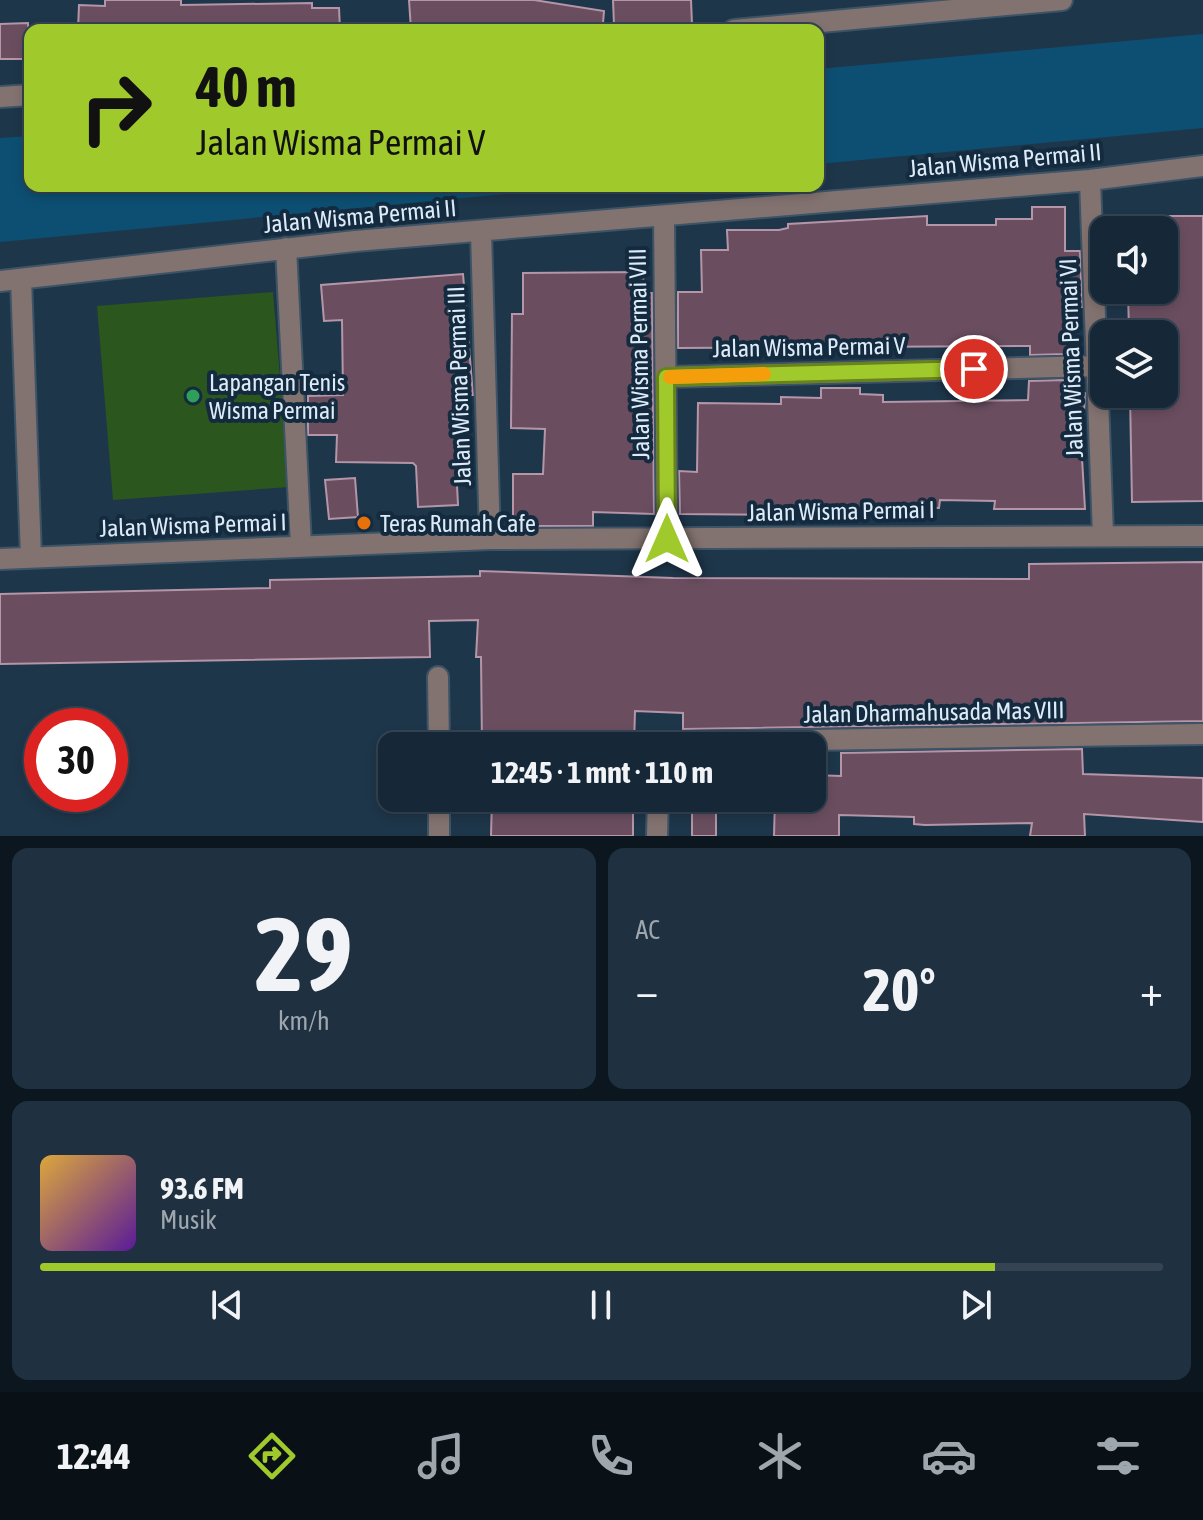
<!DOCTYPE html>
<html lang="id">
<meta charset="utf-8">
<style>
body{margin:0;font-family:"Asap Condensed",sans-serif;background:#1f3040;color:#f1f3f6;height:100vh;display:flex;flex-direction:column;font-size:30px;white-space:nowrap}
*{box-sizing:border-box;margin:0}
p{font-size:26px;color:#9ea6ae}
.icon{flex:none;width:44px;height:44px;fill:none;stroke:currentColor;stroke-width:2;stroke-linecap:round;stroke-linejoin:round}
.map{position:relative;height:836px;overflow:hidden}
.details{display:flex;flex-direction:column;gap:12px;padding:12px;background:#0c161f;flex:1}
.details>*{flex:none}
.guide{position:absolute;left:24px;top:24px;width:800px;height:168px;border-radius:16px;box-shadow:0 4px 12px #0003,0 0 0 2px #354453;background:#a0ca2c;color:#111;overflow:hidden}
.controls{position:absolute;left:1090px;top:216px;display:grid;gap:16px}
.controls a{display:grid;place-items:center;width:88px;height:88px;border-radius:16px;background:#162838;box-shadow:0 4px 12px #0003,0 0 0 2px #354453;font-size:40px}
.speed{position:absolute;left:24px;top:708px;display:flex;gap:16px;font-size:40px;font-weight:700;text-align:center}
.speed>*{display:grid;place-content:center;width:104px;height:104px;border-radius:50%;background:#162838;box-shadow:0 4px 12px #0003,0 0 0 2px #354453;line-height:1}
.speed .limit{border:12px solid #d22;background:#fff;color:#111}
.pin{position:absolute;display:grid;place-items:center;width:68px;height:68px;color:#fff;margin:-34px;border:4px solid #fff;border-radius:50%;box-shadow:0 2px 8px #0007}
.me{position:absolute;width:88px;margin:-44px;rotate:0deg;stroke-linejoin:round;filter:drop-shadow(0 0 6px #0008)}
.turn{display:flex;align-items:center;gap:28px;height:168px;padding:0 40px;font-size:36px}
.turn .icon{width:104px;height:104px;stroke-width:2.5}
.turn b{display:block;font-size:56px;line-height:68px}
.big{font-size:60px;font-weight:700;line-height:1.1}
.details .card{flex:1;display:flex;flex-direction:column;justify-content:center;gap:12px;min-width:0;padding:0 28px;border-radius:16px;background:#1f3040}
.details .dial{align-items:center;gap:0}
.dial b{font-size:104px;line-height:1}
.song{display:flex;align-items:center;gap:24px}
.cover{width:96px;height:96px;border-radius:12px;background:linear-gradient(135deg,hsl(40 70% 55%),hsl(270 70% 35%))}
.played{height:8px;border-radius:4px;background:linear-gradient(90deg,#a0ca2c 85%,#354453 85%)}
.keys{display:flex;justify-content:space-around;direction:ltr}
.heat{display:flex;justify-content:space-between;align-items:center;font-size:44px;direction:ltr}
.details .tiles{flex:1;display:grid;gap:12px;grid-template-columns:1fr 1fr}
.card:last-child{grid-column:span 2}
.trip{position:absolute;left:378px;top:732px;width:448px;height:80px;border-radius:16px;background:#162838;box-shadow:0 4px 12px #0003,0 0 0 2px #354453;font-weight:700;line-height:80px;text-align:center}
.dock{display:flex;height:128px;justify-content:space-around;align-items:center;background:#091016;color:#9ea6ae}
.dock .icon{width:56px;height:56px}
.dock .selected{color:#a0ca2c}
.dock b{font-size:36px;color:#f1f3f6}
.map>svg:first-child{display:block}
.green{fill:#2b571e}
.water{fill:#0d4f72}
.building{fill:#6a4e60;stroke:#b595a8;stroke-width:2}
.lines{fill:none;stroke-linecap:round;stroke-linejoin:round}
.minor-casing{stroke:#3d5366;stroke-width:24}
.minor{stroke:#837370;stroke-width:20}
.route-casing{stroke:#68831d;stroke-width:20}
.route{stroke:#a0ca2c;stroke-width:14}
.slow{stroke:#f59e0b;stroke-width:14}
.leisure-dot{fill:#2e9e5b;stroke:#142b3f;stroke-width:3}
.food-dot{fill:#e8710a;stroke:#142b3f;stroke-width:3}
.labels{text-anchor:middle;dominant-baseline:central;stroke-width:8;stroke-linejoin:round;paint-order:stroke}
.street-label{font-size:24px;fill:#ddebf8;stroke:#142b3f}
.poi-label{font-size:24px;fill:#ddebf8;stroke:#142b3f;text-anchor:start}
</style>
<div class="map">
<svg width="1203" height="836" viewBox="0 0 1203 836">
<rect width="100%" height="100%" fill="#1e364a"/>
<!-- green -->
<path class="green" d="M273,292l16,195 -176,13 -16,-194z"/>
<!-- water -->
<path class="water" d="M1203,34v94l-385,36v-95z
M30,136v50h559l-589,56v-104z"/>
<!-- building -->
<path class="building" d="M105,0h76v5l131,-2v5h27l1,22h-262l1,-25 26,1z
M409,0h125l70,11 -1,12 -192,7z
M613,0h78l1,24 -78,1z
M28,23l1,36h-29v-35z
M1032,207h33v44h15l2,56h-11l-1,40h-4v7l-36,1v-9l-352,2v-56h24l-1,-42h27l-1,-20h52l9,-2v-4l139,-8v9h69v-6h36z
M1164,216h39v285l-71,1 -2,-108h34v-60h-35l-1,-44h36z
M643,272l1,21h8l2,221 -61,-2v14h-80v-52h30l2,-45 -34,-1 1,-114h11v-41z
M463,274l10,121h-11l1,70h-7l2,40 -40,2 -2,-41 -3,-3 -77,-1 1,-27h-29v-39l35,-1 -1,-75 -18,1 -3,-36z
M1065,380l-1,10 21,3 -3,65 3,51h-91l1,-8 -55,-1 -1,8 -158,-2 -1,9 -100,-1 -1,-43 18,1 1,-69 83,1v-7l40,1v-10h39v6l23,1v7l145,-2 1,-19z
M355,478l3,39 -29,2 -4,-39z
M1203,562v159l-520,8v-16l-48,-2 -1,35h-152l-1,-89h-5l2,-37 -49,1 1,36 -430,7v-70l270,-6v-8l210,-4v-5l193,7 356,1v-15z
M1082,749l1,25 120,4v44l-119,-8 1,22h-55l2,-13 -107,2 -11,-1v-7l-75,-2v21h-65l1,-38h37v-23l29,1v-23z
M492,798h141v38h-142z
M692,798h24v38h-24z"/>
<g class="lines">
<!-- minor casing -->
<g class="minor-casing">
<path id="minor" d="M734,30l328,-30
M0,97l30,-2
M1090,180l13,355
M664,216l3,323
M481,232l9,307
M286,248l15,298
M21,279l10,278
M0,281l355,-40 735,-61 113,-14
M666,377l432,-11
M0,559l490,-20 713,-3
M438,677l1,69
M667,746l11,-4 525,-8
M439,798v38
M657,836l1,-38"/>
</g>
<!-- minor -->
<use href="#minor" class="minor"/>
</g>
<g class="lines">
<!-- route casing -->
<g class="route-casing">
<path id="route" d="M667,539l-1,-162 308,-8"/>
</g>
<!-- route -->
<use href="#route" class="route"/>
<!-- slow -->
<path class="slow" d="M670,377l94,-3"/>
</g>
<!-- markers -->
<circle class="leisure-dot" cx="193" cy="396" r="8"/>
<circle class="food-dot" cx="364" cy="523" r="8"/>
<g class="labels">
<!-- street labels -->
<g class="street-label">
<text transform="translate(1005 160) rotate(-5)">Jalan Wisma Permai II</text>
<text transform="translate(360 216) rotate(-5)">Jalan Wisma Permai II</text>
<text transform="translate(809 347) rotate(-1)">Jalan Wisma Permai V</text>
<text transform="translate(639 354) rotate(-91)">Jalan Wisma Permai VIII</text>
<text transform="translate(1071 358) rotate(-92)">Jalan Wisma Permai VI</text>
<text transform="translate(459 386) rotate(-92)">Jalan Wisma Permai III</text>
<text transform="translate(841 511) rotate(-1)">Jalan Wisma Permai I</text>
<text transform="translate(193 525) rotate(-2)">Jalan Wisma Permai I</text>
<text transform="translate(934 712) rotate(-1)">Jalan Dharmahusada Mas VIII</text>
</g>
<!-- poi labels -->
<g class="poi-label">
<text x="209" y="382">Lapangan Tenis<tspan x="209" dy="28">Wisma Permai</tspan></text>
<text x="380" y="523">Teras Rumah Cafe</text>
</g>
</g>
</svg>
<div class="controls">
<a><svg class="icon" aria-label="sound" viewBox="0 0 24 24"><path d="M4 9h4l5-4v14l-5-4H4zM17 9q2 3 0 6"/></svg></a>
<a><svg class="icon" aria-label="layers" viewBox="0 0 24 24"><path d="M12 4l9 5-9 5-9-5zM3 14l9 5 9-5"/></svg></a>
</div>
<div class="speed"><div class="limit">30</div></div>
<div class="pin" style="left:974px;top:369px;background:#d93025"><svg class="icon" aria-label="arrive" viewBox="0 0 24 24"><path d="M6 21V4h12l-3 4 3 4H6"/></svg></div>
<svg class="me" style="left:667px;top:539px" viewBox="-20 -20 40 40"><path d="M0-17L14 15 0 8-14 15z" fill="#a0ca2c" stroke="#fff" stroke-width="4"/></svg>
<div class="trip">12:45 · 1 mnt · 110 m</div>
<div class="guide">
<div class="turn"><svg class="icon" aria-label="right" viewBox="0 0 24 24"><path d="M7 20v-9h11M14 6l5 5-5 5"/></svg><div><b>40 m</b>Jalan Wisma Permai V</div></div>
</div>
</div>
<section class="details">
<div class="tiles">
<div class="card dial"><b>29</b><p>km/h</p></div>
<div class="card"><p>AC</p>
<div class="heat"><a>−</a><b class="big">20°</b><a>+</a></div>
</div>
<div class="card">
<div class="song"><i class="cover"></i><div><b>93.6 FM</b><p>Musik</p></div></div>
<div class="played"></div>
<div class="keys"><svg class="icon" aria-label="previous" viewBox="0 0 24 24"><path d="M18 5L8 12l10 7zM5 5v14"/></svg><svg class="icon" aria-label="pause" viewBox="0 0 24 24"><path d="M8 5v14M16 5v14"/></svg><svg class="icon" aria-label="next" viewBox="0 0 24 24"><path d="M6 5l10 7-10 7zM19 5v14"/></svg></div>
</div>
</div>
</section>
<nav class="dock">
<b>12:44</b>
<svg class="icon selected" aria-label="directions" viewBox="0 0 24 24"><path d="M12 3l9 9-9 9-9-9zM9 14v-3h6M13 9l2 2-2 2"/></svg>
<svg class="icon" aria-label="music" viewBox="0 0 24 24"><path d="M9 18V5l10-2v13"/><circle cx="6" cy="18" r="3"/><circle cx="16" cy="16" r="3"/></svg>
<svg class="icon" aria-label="phone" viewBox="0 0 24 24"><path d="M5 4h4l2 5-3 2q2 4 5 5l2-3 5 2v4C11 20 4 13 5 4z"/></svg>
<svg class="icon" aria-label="climate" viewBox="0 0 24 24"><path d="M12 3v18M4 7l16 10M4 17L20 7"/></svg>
<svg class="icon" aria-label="car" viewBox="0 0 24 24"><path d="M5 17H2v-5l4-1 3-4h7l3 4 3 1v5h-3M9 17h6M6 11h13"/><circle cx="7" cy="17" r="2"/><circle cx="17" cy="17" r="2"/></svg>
<svg class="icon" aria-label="filters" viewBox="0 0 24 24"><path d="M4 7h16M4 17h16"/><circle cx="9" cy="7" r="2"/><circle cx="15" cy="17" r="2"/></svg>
</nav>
